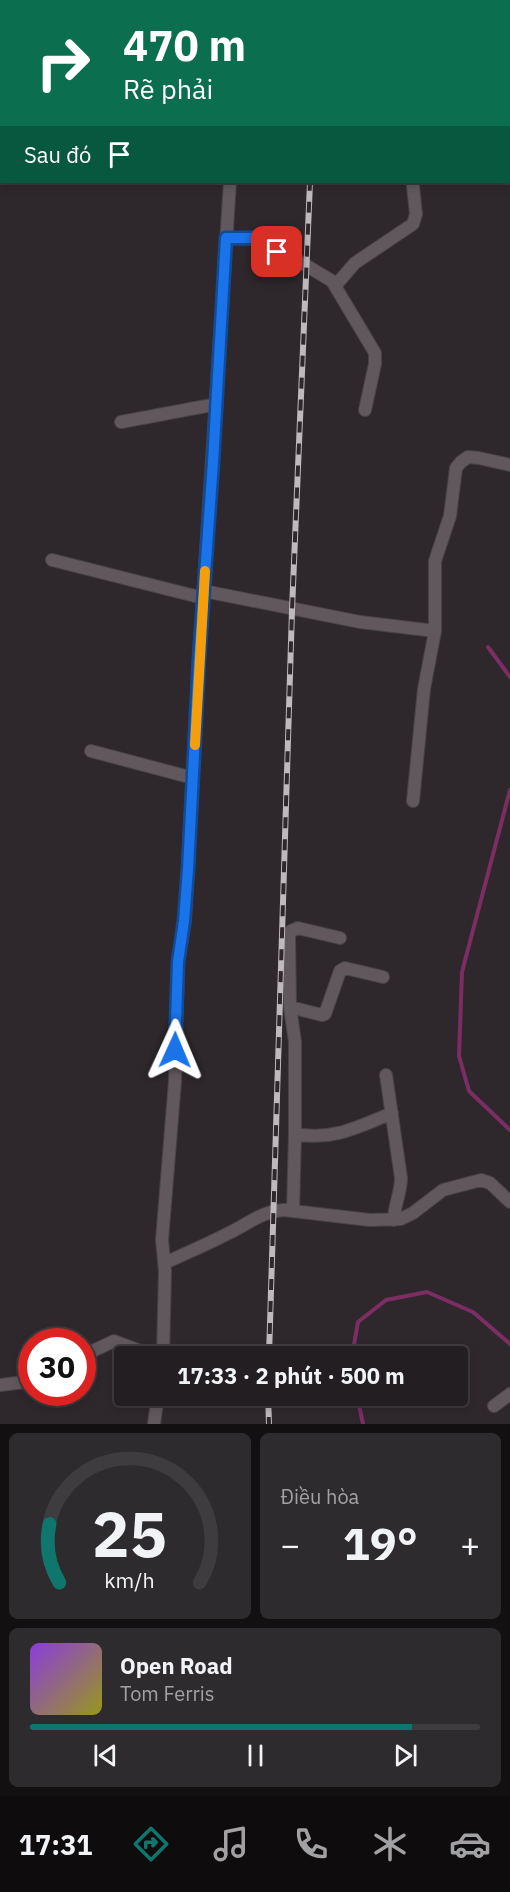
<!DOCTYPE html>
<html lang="vi">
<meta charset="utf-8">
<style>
body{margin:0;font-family:"IBM Plex Sans",sans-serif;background:#2e2b2e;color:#f1f3f6;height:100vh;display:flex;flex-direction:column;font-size:22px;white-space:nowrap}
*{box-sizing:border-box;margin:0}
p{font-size:20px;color:#a2a2a5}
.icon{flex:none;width:33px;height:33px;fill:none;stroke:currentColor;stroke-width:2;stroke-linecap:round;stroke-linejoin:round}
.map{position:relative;height:1424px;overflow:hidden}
.side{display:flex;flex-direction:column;gap:9px;padding:9px;background:#131012;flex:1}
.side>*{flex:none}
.guide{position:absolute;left:0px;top:0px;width:510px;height:183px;box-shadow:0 3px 9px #0003,0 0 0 2px #3f3c3f;background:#0b6e4f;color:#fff;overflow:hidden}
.speed{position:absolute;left:18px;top:1328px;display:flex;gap:12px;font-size:30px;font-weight:700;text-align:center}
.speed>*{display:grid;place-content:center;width:78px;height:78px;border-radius:50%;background:#221e21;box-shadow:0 3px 9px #0003,0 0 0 2px #3f3c3f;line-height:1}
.speed .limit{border:9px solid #d22;background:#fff;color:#111}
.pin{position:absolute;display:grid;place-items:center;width:51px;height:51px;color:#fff;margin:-26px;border-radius:12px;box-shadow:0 3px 9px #0006}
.me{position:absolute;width:66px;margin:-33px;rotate:1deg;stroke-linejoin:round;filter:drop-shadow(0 0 4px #0008)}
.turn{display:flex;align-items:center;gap:21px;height:126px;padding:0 24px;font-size:27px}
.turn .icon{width:78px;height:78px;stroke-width:2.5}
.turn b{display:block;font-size:42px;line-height:51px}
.then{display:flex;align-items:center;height:57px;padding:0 24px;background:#0003;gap:12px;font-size:22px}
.big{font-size:45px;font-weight:700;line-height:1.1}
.side .tile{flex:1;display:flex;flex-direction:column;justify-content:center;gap:9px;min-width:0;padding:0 21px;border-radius:9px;background:#2e2b2e}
.side .dial{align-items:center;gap:0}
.dial svg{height:156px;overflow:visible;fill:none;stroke:#3f3c3f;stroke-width:7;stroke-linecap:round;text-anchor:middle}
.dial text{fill:#f1f3f6;stroke:none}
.song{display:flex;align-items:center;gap:18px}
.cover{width:72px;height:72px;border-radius:9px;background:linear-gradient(135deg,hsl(270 70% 55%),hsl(60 70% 35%))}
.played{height:6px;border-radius:3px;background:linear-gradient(90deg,#0f766e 85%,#3f3c3f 85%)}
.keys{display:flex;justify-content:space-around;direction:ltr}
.heat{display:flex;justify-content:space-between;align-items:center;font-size:33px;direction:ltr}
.side .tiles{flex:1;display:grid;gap:9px;grid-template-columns:1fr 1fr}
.tile:last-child{grid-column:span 2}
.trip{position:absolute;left:114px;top:1346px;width:354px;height:60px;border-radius:6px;background:#221e21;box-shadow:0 3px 9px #0003,0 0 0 2px #3f3c3f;font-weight:700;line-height:60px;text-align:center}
.menu{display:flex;height:96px;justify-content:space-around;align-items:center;background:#0e0c0d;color:#a2a2a5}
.menu .icon{width:42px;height:42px}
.menu .on{color:#0f766e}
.menu b{font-size:27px;color:#f1f3f6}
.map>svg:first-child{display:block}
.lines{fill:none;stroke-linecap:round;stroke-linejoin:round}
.stream{stroke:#7c2d63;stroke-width:4}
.minor-casing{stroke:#484446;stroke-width:14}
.minor{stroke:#60585d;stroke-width:12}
.rail-casing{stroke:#beb9bc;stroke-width:6}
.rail{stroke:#2e282c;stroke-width:4;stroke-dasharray:11;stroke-linecap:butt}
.route-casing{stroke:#114b97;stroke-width:15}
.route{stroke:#1a73e8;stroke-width:10}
.slow{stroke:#f59e0b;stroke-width:10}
</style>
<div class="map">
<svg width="510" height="1424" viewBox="0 0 510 1424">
<rect width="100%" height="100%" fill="#2e282c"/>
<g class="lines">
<!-- stream -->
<path class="stream" d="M488,647l22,30
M510,790l-48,182 -3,84 10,35 41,39
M352,1356l6,-34 28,-22 41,-8 46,20 37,32
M357,1395l6,29"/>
<!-- minor casing -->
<g class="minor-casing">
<path id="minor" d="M34,0v2
M374,0l1,2
M242,2v-2
M0,106l2,-2
M508,143l2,-1
M226,238l34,1 11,11 21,7 40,24 43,72v11l-10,46
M335,286l20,-23 58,-39 3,-10 -3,-28
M121,422l96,-18
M52,560l151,38
M204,591l156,31 75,9
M91,751l102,27
M413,801l11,-112 11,-58v-70l15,-45 6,-48 5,-6 7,-5 11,1 31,7
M290,1007l32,8 3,-1 15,-43 5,-3 38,9
M386,1075l15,103c0,15 -7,27 -7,42
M295,1134v-92l-5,-35 -1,-71 2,-5 7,-3 42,10
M293,1211l2,-77c38,7 63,-7 97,-21
M165,1263c21,-10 43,-19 64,-30 19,-9 33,-22 55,-23l86,10 31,-1 12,-6 30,-23 38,-10 9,3 20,19
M82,1356l32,-15 40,15
M163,1356l2,-85 -3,-31 13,-159 3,-119 7,-41 14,-262 31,-477
M0,1385l32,-4
M494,1406l16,-12
M154,1424l4,-29"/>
</g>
<!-- minor -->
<use href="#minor" class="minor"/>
<!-- rail casing -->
<g class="rail-casing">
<path id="rail" d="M315,2v-2
M269,1356l23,-746 18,-428
M268,1395l1,29"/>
</g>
<!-- rail -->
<use href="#rail" class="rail"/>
</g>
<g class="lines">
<!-- route casing -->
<g class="route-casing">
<path id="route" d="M175,1050l3,-88 6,-41 4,-52 11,-210 14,-197 13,-224h31l20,14"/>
</g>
<!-- route -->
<use href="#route" class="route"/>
<!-- slow -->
<path class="slow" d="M195,745l10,-174"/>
</g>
</svg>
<div class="speed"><div class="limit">30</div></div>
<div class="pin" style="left:277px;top:252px;background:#d93025"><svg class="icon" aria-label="arrive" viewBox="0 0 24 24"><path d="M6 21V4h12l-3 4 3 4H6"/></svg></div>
<svg class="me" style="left:175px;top:1050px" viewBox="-20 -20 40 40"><path d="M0-17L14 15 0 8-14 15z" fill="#1a73e8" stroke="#fff" stroke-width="4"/></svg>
<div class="trip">17:33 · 2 phút · 500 m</div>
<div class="guide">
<div class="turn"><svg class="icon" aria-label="right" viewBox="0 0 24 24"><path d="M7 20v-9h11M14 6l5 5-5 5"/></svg><div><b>470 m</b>Rẽ phải</div></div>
<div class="then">Sau đó<svg class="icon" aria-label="arrive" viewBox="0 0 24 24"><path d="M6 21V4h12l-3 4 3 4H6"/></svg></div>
</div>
</div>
<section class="side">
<div class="tiles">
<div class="tile dial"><svg viewBox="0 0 100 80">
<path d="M14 69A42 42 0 1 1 86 69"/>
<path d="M14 69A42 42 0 0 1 9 39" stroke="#0f766e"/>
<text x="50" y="56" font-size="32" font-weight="700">25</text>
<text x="50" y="72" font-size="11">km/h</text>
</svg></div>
<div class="tile"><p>Điều hòa</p>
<div class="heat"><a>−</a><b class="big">19°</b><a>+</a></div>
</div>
<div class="tile">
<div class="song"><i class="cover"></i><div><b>Open Road</b><p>Tom Ferris</p></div></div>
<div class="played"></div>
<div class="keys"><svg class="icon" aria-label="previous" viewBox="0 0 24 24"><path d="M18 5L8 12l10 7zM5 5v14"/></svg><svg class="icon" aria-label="pause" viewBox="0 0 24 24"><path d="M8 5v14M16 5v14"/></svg><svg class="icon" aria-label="next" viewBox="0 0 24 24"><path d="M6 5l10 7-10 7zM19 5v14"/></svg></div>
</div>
</div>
</section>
<nav class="menu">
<b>17:31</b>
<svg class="icon on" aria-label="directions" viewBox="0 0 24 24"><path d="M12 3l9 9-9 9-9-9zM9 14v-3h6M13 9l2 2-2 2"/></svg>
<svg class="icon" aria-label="music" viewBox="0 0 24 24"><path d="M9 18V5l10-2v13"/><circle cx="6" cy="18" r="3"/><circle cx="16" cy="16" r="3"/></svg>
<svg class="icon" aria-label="phone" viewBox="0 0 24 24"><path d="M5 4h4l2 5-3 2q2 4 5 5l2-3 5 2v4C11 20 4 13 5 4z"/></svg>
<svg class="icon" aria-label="climate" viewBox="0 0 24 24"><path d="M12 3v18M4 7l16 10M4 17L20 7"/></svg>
<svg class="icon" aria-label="car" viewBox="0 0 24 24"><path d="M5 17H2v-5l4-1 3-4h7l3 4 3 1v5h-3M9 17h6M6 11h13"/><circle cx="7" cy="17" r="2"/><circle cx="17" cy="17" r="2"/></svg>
</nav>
